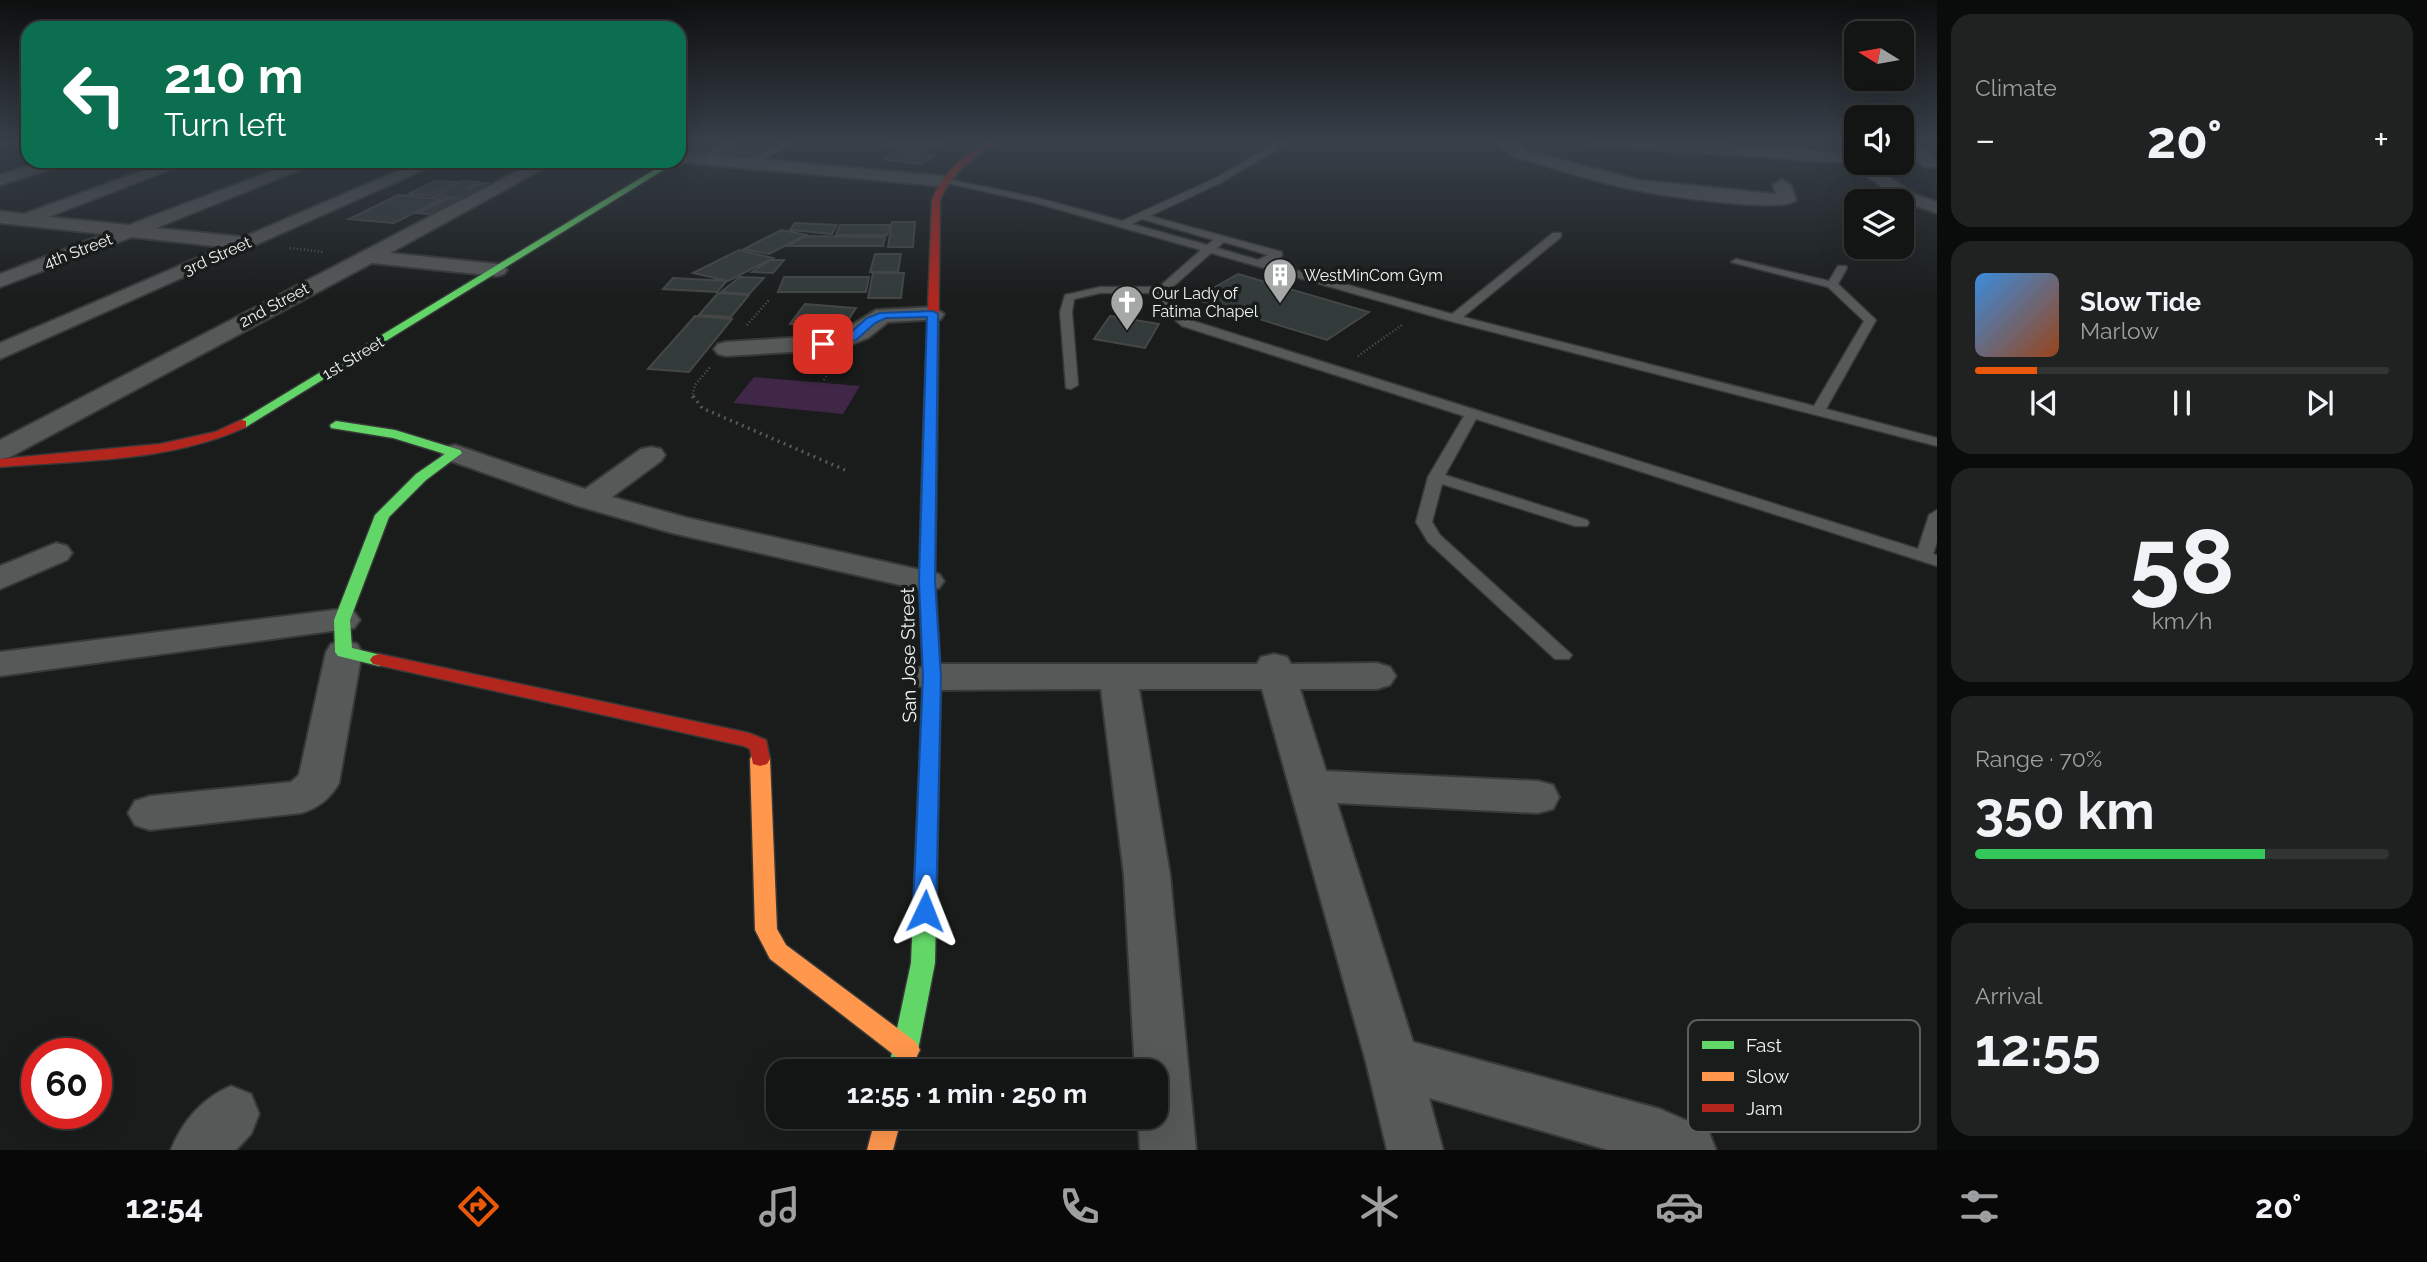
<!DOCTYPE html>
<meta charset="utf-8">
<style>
body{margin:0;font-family:Raleway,sans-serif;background:#202222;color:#f1f3f6;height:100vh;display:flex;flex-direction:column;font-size:26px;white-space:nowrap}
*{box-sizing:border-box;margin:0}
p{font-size:23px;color:#9d9fa0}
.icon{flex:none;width:38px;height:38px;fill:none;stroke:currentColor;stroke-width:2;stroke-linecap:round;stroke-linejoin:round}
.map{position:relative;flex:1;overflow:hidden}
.drawer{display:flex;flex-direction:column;gap:14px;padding:14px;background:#0a0c0b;width:490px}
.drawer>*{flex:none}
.guide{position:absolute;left:21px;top:21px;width:665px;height:147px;border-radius:21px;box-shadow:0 7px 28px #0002,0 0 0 2px #323434;background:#0b6e4f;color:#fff;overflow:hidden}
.needle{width:46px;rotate:281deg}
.fabs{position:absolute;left:1844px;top:21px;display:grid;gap:14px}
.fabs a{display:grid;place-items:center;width:70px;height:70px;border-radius:14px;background:#131514;box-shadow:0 7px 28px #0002,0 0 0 2px #323434;font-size:35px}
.speed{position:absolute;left:21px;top:1038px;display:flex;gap:14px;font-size:35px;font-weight:700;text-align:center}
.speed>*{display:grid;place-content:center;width:91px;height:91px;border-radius:50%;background:#131514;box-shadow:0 7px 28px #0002,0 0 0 2px #323434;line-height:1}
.speed .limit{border:10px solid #d22;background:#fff;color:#111}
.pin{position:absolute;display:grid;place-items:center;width:60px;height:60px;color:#fff;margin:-30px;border-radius:14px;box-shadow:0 4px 10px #0006}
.me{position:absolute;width:77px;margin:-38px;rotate:2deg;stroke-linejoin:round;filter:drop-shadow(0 0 5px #0008)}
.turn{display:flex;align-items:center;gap:24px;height:147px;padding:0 28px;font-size:32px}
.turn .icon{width:91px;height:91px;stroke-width:2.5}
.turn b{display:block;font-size:49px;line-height:60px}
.big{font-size:52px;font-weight:700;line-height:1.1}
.drawer .card{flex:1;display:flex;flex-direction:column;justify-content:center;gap:10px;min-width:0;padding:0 24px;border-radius:21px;background:#202222}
.drawer .dial{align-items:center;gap:0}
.dial b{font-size:91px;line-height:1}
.song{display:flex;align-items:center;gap:21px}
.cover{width:84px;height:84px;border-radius:10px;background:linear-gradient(135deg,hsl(210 70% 55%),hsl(20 70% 35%))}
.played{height:7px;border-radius:4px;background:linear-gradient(90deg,#ea580c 15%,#323434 15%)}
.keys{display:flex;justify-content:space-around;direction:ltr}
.heat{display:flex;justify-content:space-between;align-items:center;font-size:38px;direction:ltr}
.charge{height:10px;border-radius:5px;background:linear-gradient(90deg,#34c759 70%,#323434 0)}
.trip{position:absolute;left:766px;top:1059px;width:402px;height:70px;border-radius:21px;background:#131514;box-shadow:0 7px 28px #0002,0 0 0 2px #323434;font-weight:700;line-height:70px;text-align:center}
.tab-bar{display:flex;height:112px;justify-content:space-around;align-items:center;background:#080808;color:#9d9fa0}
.tab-bar .icon{width:49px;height:49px}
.tab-bar .active{color:#ea580c}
.tab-bar b{font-size:32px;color:#f1f3f6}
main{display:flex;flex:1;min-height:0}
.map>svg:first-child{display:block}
.green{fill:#402747}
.building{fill:#333b3a;stroke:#444746;stroke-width:2}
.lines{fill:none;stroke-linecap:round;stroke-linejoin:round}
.lane-casing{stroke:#373938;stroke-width:3}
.street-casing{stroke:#373938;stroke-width:4}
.fast-casing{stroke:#373938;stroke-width:3}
.slow-casing{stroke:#373938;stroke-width:3}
.jam-casing{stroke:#373938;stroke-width:3}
.path-far1{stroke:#555856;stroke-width:2.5;stroke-dasharray:1 2.5;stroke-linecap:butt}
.path{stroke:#555856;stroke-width:3.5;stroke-dasharray:2 4.5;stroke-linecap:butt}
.lane{fill:#575858;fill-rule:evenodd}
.street{fill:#575858;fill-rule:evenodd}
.fast{fill:#63d668;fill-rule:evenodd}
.slow{fill:#ff974d;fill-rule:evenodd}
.jam{fill:#b3261e;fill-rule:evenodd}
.route{fill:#1a73e8;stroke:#114b97;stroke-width:2}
.labels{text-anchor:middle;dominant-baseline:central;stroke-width:7;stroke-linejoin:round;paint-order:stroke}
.far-street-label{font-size:16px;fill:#f0f3f2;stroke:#181d1c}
.far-poi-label{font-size:16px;fill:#f0f3f2;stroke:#181d1c;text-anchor:start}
.street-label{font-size:19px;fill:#f0f3f2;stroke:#181d1c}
.key{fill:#181d1c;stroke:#595d5c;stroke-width:2}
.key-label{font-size:19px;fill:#f0f3f2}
</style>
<main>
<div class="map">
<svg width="1937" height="1150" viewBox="0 0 1937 1150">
<rect width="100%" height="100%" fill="#191c1b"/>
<!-- green -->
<path class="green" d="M754,377l106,9 -17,28 -110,-11z"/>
<!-- building -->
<path class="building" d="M897,140h46l-20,12 -39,-5z
M679,146l25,2 -10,5 -15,-1z
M725,149l35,3 -11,7 -36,-4z
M898,151l36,5 -14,8 -37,-5z
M435,181l21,1 -26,13 -21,-1z
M463,181l16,1 -13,7 18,-6 14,1 -27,15 -37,-3z
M398,195l44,4 -48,24 -45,-4z
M448,198l21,1 -30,16 -21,-2z
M892,222h23l-2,25h-25z
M795,223l42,2 -5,9 -42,-4z
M840,225h50l-3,10h-51z
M781,230l25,5 -37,19 -25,-5z
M806,236l79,1 -2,9h-95z
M739,250l34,8 -45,23 -35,-8z
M875,254h26l-3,18h-28z
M771,260h13l-11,13 -21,-1z
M873,273h31l-3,25h-33z
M1238,274l131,38 -42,28 -133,-41z
M740,277l24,1 -15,16 -28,-2z
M784,277h85l-3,15h-88z
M673,278l54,3 -10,11 -54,-3z
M718,293l31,2 -18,22 -32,-2z
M805,304l51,4 -13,20 -53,-4z
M695,316l37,3 -43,53 -41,-3z
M1110,316l49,8 -14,24 -51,-9z"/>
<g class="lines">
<!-- lane casing -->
<g class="lane-casing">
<path id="lane" d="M786,140h11l-43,25 -7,-2z
M1281,140h11l-70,42 -72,34 132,36v4l-13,7 183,51 101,-81h8v4l-98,80 351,89 50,-85 -36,-34 -97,-25 5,-3 93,22 9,-15h8l1,2 -9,16 38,36 -50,89 111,29v8l-487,-125 -239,-68 -43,38 2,13 20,16 728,229 11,-34 8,-5v32l-4,12 4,1v11l-461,-147 -31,56 142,45 2,3 -2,3h-12l-133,-42 -10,38 8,13 132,120 -3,4h-14l-127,-117 -12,-20 12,-45 36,-61 -282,-90 -22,-19 -3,-14h-57l-26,6 -2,13 6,73 -7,4 -5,-1 -6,-76 5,-17 35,-8h59l42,-37 -165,-47 -98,-22 4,-3 96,20 84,23 94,-43zM1142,219l72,21 -7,5 -75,-21zM1224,242l44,13 -10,5 -41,-12z
M726,142l7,2 -28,16 -7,-2z"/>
</g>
<!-- street casing -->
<g class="street-casing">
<path id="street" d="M0,140h14l-14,7z
M1499,140h16l12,11 111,29 138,14 -3,-9 9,-5 9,5 5,15c-12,14 -137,-5 -160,-10 -41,-8 -81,-22 -121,-33l-12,-8z
M1587,140h76l194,14v9h11l46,31 23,8v11l-36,-12 -52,-38 -255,-18z
M1902,140h11l23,21v6h-12l-22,-20z
M679,152l263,24 9,5 -9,5 -263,-24 -3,-1h3z
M44,161h25l-2,3 -67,21v-10z
M169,161h23l-144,56 81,8 169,-64h23l-165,67 88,9 177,-76h22l-443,198v-16l223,-96 -91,-10 -132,50v-13l105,-40 -105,-11v-12l24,3z
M537,161h20l-167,92 107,11 7,2 3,4 -3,4 -7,2 -125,-13 -362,194 -10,2v-19z
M933,307l11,7 -3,5 -53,3 -20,16 -28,11 -114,7 -8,-2 -4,-5 4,-5 8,-2 110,-7 40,-25z
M455,445l130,44 56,-40 10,-2 10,2 4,6 -4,6 -49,36 76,21 251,56 5,7 -5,7 -12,3 -255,-58 -94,-27 -133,-47 -4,-6 4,-6z
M56,543l11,3 5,7 -5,7 -67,29v-23z
M342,609l12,3 6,8 -6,8 -354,48v-24z
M344,640l13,4 5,8 -23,131c-9,16 -21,25 -38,30l-151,17 -15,-5 -7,-12 7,-12 15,-5 141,-14 8,-7 27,-123 5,-8z
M1274,654l13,3 4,7 86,-1 13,4 6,9 -6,9 -13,4h-77l26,82 212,10 15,4 6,12 -6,12 -15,4 -201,-10 76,239 247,67 48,21 8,20h-108l-179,-52 14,52h-56l-21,-88 -104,-373h-123l31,186 26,275h-56l-2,-34h19v-45h-22l-11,-196 -23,-186 -169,1 -13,-4 -6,-9 6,-9 13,-4h325l4,-7z
M231,1086l20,8 8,20 -8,20 -15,16h-65c11,-28 31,-52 60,-64z"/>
</g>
<!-- fast casing -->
<g class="fast-casing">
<path id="fast" d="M669,161h9l-432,266 -5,1 -6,-4z
M336,421l59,9 65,20 2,3 -36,27 -37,37 -39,103 2,28 33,8 3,4 -3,4 -6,2 -41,-10 -3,-4 -1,-32 41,-105 41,-41 29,-20 -52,-16 -62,-10 -1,-3z
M930,437l7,4 -2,140 6,96 -6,286 -21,108h-26l23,-108 12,-286 -4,-96 4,-140z"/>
</g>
<!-- slow casing -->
<g class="slow-casing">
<path id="slow" d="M760,752l7,2 3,5 7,170 9,16 130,97 4,8 -4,8 -9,4 -9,-4 -128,-99 -15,-29 -5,-171 3,-5z
M876,1116h26l-9,34h-26z"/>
</g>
<!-- jam casing -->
<g class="jam-casing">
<path id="jam" d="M990,140h9c-25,19 -46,29 -59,60l-3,241 -7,4 -7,-4 9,-241c12,-28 31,-45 58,-60z
M241,420l5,1v6c-76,35 -164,33 -246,40v-8l160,-15 55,-12z
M379,654l370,79 17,7 4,19 -3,5 -7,2 -7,-2 -3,-15 -6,-3 -371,-82 -3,-4 3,-4z"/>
</g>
<!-- path-far1 -->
<path class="path-far1" d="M290,248l33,4
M747,325l23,-26
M1358,356l44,-31
M824,380l8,-14
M692,398l3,-13 16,-19"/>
<!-- path -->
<path class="path" d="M693,396l9,12 143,62"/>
<!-- lane -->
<use href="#lane" class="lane"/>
<!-- street -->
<use href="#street" class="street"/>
<!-- fast -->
<use href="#fast" class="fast"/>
<!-- slow -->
<use href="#slow" class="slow"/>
<!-- jam -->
<use href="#jam" class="jam"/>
</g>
<!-- sky -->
<linearGradient id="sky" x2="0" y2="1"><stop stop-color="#0e0f0f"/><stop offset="0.47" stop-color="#38404a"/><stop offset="1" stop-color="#38404a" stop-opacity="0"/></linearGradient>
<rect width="1937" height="301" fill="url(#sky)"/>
<!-- route -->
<path class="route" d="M933,311l5,3 -3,267 6,96 -5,234 -4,6 -7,3 -8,-3 -4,-6 10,-234 -4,-96 8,-264 -41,1 -11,5 -19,17 -33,7 -5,-3 30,-9 19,-17 13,-5z"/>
<!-- icons -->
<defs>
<g id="building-pin" transform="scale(1.75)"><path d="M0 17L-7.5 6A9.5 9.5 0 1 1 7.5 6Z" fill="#a5a8a7" stroke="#181d1c"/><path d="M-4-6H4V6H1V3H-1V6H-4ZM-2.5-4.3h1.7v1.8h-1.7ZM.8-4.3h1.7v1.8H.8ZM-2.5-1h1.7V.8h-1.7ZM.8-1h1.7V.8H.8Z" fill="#fff"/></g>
<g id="church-pin" transform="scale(1.75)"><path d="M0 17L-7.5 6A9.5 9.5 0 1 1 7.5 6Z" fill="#a5a8a7" stroke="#181d1c"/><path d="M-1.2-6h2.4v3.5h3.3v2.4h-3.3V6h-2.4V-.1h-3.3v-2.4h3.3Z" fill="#fff"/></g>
</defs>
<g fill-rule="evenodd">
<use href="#building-pin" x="1280" y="275"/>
<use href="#church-pin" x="1127" y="302"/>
</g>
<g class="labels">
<!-- far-street labels -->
<g class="far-street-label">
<text transform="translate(78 251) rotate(-21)">4th Street</text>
<text transform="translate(217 256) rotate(-24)">3rd Street</text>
<text transform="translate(274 305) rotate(-28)">2nd Street</text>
<text transform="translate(353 358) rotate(-31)">1st Street</text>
</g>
<!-- far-poi labels -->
<g class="far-poi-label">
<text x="1304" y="275">WestMinCom Gym</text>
<text x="1152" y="293">Our Lady of<tspan x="1152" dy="18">Fatima Chapel</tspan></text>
</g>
<!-- street labels -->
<g class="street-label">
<text transform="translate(908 655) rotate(-91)">San Jose Street</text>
</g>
</g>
<!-- legend -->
<rect x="1688" y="1020" width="232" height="112" rx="10" class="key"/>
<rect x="1702" y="1041" width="32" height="8" fill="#63d668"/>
<rect x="1702" y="1072" width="32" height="9" fill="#ff974d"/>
<rect x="1702" y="1104" width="32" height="8" fill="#b3261e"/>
<g class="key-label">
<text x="1746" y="1052">Fast</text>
<text x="1746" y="1083">Slow</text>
<text x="1746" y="1115">Jam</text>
</g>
</svg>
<div class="fabs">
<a><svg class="needle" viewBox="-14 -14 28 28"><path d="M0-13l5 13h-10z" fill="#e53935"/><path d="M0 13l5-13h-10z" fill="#9d9fa0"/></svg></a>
<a><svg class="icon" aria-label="sound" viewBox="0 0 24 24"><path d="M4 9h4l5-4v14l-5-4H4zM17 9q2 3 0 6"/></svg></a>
<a><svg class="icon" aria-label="layers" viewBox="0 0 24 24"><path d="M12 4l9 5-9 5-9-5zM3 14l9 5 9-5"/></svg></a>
</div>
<div class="speed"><div class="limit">60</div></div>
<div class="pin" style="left:823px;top:344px;background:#d93025"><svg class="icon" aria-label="arrive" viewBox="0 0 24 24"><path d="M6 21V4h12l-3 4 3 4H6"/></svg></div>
<svg class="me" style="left:925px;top:911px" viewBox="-20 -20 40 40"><path d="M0-17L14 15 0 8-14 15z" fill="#1a73e8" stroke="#fff" stroke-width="4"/></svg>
<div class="trip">12:55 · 1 min · 250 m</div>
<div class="guide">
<div class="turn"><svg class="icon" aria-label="left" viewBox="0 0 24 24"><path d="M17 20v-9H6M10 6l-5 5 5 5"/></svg><div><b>210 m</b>Turn left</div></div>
</div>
</div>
<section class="drawer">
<div class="card"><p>Climate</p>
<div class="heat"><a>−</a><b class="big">20°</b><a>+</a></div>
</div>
<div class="card">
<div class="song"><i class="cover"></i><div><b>Slow Tide</b><p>Marlow</p></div></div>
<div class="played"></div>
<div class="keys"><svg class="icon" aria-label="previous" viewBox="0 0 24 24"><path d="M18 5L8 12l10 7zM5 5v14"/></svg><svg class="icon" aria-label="pause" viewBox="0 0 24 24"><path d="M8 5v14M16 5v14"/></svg><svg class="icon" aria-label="next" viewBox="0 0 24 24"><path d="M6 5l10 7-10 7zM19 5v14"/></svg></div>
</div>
<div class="card dial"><b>58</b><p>km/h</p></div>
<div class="card"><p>Range · 70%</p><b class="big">350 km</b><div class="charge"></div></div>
<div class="card"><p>Arrival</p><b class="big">12:55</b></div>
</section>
</main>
<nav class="tab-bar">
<b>12:54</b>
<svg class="icon active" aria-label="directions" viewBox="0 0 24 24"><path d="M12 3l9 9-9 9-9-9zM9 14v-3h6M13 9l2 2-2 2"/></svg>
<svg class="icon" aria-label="music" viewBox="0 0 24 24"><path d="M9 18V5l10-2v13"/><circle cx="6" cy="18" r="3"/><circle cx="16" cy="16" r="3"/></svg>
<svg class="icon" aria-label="phone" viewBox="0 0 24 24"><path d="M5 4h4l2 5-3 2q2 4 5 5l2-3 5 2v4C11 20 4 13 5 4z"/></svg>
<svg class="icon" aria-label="climate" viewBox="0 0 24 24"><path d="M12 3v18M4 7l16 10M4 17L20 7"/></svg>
<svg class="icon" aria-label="car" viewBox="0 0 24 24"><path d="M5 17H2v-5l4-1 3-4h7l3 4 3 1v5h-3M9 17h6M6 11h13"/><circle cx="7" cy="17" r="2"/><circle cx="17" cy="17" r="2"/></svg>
<svg class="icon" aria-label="filters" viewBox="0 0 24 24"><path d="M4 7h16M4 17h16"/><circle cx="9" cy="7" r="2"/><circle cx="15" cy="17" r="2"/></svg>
<b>20°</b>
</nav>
